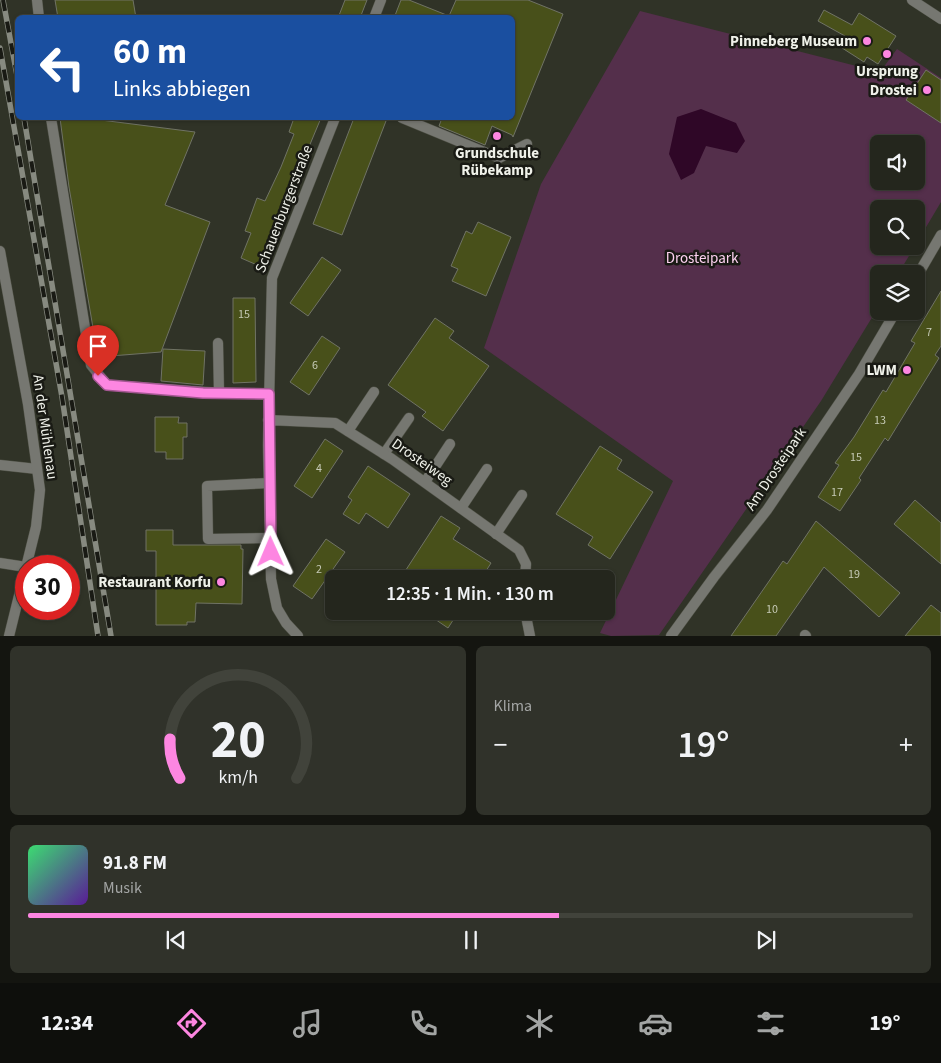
<!DOCTYPE html>
<html lang="de">
<meta charset="utf-8">
<style>
body{margin:0;font-family:"Source Sans 3",sans-serif;background:#30322a;color:#f1f3f6;height:100vh;display:flex;flex-direction:column;font-size:19px;white-space:nowrap}
*{box-sizing:border-box;margin:0}
p{font-size:16px;color:#a3a5a4}
.icon{flex:none;width:28px;height:28px;fill:none;stroke:currentColor;stroke-width:2;stroke-linecap:round;stroke-linejoin:round}
.map{position:relative;height:636px;overflow:hidden}
.details{display:flex;flex-direction:column;gap:10px;padding:10px;background:#141510;flex:1}
.details>*{flex:none}
.hud{position:absolute;left:15px;top:15px;width:500px;height:105px;border-radius:8px;box-shadow:0 1px 4px #0004,0 0 0 1px #41433b;background:#1a4fa0;color:#fff;overflow:hidden}
.buttons{position:absolute;left:870px;top:135px;display:grid;gap:10px}
.buttons a{display:grid;place-items:center;width:55px;height:55px;border-radius:8px;background:#24261d;box-shadow:0 1px 4px #0004,0 0 0 1px #41433b;font-size:25px}
.speed{position:absolute;left:15px;top:555px;display:flex;gap:10px;font-size:25px;font-weight:700;text-align:center}
.speed>*{display:grid;place-content:center;width:65px;height:65px;border-radius:50%;background:#24261d;box-shadow:0 1px 4px #0004,0 0 0 1px #41433b;line-height:1}
.speed .limit{border:8px solid #d22;background:#fff;color:#111}
.pin{position:absolute;display:grid;place-items:center;width:42px;height:42px;color:#fff;margin:-51px -21px;border-radius:50% 50% 50% 0;rotate:-45deg;box-shadow:0 0 5px #0007}
.pin .icon{rotate:45deg}
.me{position:absolute;width:55px;margin:-28px;rotate:359deg;stroke-linejoin:round;filter:drop-shadow(0 0 4px #0008)}
.turn{display:flex;align-items:center;gap:18px;height:105px;padding:0 15px;font-size:22px}
.turn .icon{width:65px;height:65px;stroke-width:2.5}
.turn b{display:block;font-size:35px;line-height:42px}
.big{font-size:38px;font-weight:600;line-height:1.1}
.details .card{flex:1;display:flex;flex-direction:column;justify-content:center;gap:8px;min-width:0;padding:0 18px;border-radius:8px;background:#30322a}
.details .dial{align-items:center;gap:0}
.dial svg{height:130px;overflow:visible;fill:none;stroke:#41433b;stroke-width:7;stroke-linecap:round;text-anchor:middle}
.dial text{fill:#f1f3f6;stroke:none}
.song{display:flex;align-items:center;gap:15px}
.cover{width:60px;height:60px;border-radius:8px;background:linear-gradient(135deg,hsl(140 70% 55%),hsl(270 70% 35%))}
.played{height:5px;border-radius:2px;background:linear-gradient(90deg,#fd86e1 60%,#41433b 60%)}
.keys{display:flex;justify-content:space-around;direction:ltr}
.heat{display:flex;justify-content:space-between;align-items:center;font-size:28px;direction:ltr}
.details .tiles{flex:1;display:grid;gap:10px;grid-template-columns:1fr 1fr}
.card:last-child{grid-column:span 2}
.trip{position:absolute;left:325px;top:570px;width:290px;height:50px;border-radius:8px;background:#24261d;box-shadow:0 1px 4px #0004,0 0 0 1px #41433b;font-weight:600;line-height:50px;text-align:center}
.menu{display:flex;height:80px;justify-content:space-around;align-items:center;background:#0e0f0c;color:#a3a5a4}
.menu .icon{width:35px;height:35px}
.menu .active{color:#fd86e1}
.menu b{font-size:22px;color:#f1f3f6}
.map>svg:first-child{display:block}
.green{fill:#542f4b;fill-rule:evenodd}
.water{fill:#2f0727}
.building{fill:#48501a;stroke:#707365}
.lines{fill:none;stroke-linecap:round;stroke-linejoin:round}
.lane-casing{stroke:#4f5146;stroke-width:11}
.street-casing{stroke:#4f5146;stroke-width:11}
.lane{stroke:#767771;stroke-width:10}
.street{stroke:#767771;stroke-width:10}
.rail-casing{stroke:#878a80;stroke-width:5.5}
.rail{stroke:#191a14;stroke-width:4;stroke-dasharray:11;stroke-linecap:butt}
.route-casing{stroke:#a45792;stroke-width:12}
.route{stroke:#fd86e1;stroke-width:9}
.poi-dot{fill:#fd86e1;stroke:#191a14;stroke-width:2}
.labels{text-anchor:middle;dominant-baseline:central;stroke-width:5;stroke-linejoin:round;paint-order:stroke}
.number-label{font-size:12px;fill:#c5c9b5}
.poi-label{font-size:15px;font-weight:bold;fill:#eff1e9;stroke:#191a14;text-anchor:end}
.street-label{font-size:15px;fill:#eff1e9;stroke:#191a14}
.park-label{font-size:15px;fill:#fed2f1;stroke:#191a14}
</style>
<div class="map">
<svg width="941" height="636" viewBox="0 0 941 636">
<rect width="100%" height="100%" fill="#303327"/>
<!-- green -->
<path class="green" d="M640,11l240,61 17,-23 44,29v124l-25,42v-35h-37v37h36l-17,28h-19v32l-58,95 -162,234 -48,1 -11,-3 73,-152 -189,-133 57,-164zM879,144h37v37h-37z"/>
<!-- water -->
<path class="water" d="M701,109l35,14 9,18 -8,12 -31,-7 -12,27 -13,7 -12,-26 8,-37z"/>
<!-- building -->
<path class="building" d="M55,0h78l3,18h-78z
M345,0h22l-7,18h-22z
M401,0h8l40,16 7,-16h72l35,14 -50,123 -1,-2 -20,-9 -7,19 -46,-19 3,-8h70v-100h-118z
M824,10l28,15 7,-12 37,23 -18,28 -11,-7 -3,5 -25,-16 6,-10 -27,-15z
M926,70l15,10v43l-35,-23z
M60,118h25l110,14 -30,73 45,17 -49,130 -63,5 -29,-170z
M294,118h27l-43,103 4,1 -18,46 -23,-10 10,-25 -6,-2 12,-33 8,3 16,-34 13,-33 -5,-2z
M354,118h23l9,3 -44,114 -29,-11z
M478,222l33,15 -25,59 -34,-15 6,-12 -7,-3 15,-35 6,3z
M322,257l19,13 -33,46 -18,-13z
M941,291v55l-6,9 4,3 -51,83 -3,-3 -26,40 2,2 -21,31 -22,-14 21,-32 -4,-2 19,-26 29,-47 3,2 29,-49 -4,-2z
M233,298h22l1,84 -23,1z
M435,318l19,13 -5,7 40,28 -46,65 -21,-15 4,-4 -38,-27z
M322,336l18,12 -31,47 -19,-13z
M163,349l42,2 -2,34 -42,-4z
M155,417h24l-1,6h9v14h-4v22h-17v-7h-11z
M325,439l18,12 -31,47 -18,-12z
M600,446l22,14 -5,9 36,23 -43,67 -22,-14 5,-8 -37,-23z
M368,466l42,28 -22,34 -22,-15 -7,11 -16,-10 9,-14 -4,-3z
M915,500l26,23v41l-47,-40z
M441,516l19,12 -7,11 38,24 -10,16h-81z
M816,521l84,72 -21,24 -55,-50 -48,69h-45l52,-75 4,3z
M146,530h27v15h68v4h2l-1,55 -46,-1 -1,19h-8v3h-31v-74h-10z
M326,539l19,13 -33,47 -19,-13z
M931,605l10,8v23h-36z
M423,611h36l-11,17z"/>
<g class="lines">
<!-- lane casing -->
<g class="lane-casing">
<path id="lane" d="M37,0l2,18
M51,118l40,247 16,20 112,8
M402,118l97,40 28,-14
M218,343l1,50 50,1
M348,431l26,-39
M384,454l25,-36
M0,465l37,4
M425,482l25,-38
M269,483l-62,3 1,53 62,-1
M461,508l26,-39
M496,534l26,-39
M0,563l26,4
M805,635l1,1"/>
</g>
<!-- street casing -->
<g class="street-casing">
<path id="street" d="M912,0l29,19
M374,18l7,-18
M0,251l28,153 12,86 -4,37 -27,109
M916,278l25,-43
M268,420l67,3 57,36 127,91 7,14 -1,15
M525,611l5,25
M298,636l-12,-13 -9,-15 -6,-29 -3,-134 4,-167 63,-160
M671,636l43,-59 53,-67 92,-136 37,-63"/>
</g>
<!-- lane -->
<use href="#lane" class="lane"/>
<!-- street -->
<use href="#street" class="street"/>
<!-- rail casing -->
<g class="rail-casing">
<path id="rail" d="M3,0l15,81
M0,48l62,349 36,239
M24,118l87,518"/>
</g>
<!-- rail -->
<use href="#rail" class="rail"/>
</g>
<g class="lines">
<!-- route casing -->
<g class="route-casing">
<path id="route" d="M98,376l9,9 96,8 66,1 2,158"/>
</g>
<!-- route -->
<use href="#route" class="route"/>
</g>
<!-- markers -->
<g class="poi-dot">
<circle cx="867" cy="41" r="5"/>
<circle cx="887" cy="54" r="5"/>
<circle cx="927" cy="90" r="5"/>
<circle cx="497" cy="136" r="5"/>
<circle cx="907" cy="370" r="5"/>
<circle cx="221" cy="582" r="5"/>
</g>
<g class="labels">
<!-- number labels -->
<g class="number-label">
<text x="244" y="314">15</text>
<text x="929" y="332">7</text>
<text x="315" y="365">6</text>
<text x="880" y="420">13</text>
<text x="856" y="457">15</text>
<text x="319" y="468">4</text>
<text x="837" y="492">17</text>
<text x="319" y="569">2</text>
<text x="854" y="574">19</text>
<text x="772" y="609">10</text>
</g>
<!-- poi labels -->
<g class="poi-label">
<text x="857" y="41">Pinneberg Museum</text>
<text x="887" y="71" text-anchor="middle">Ursprung</text>
<text x="917" y="90">Drostei</text>
<text x="497" y="153" text-anchor="middle">Grundschule<tspan x="497" dy="17">Rübekamp</tspan></text>
<text x="897" y="370">LWM</text>
<text x="211" y="582">Restaurant Korfu</text>
</g>
<!-- street labels -->
<g class="street-label">
<text transform="translate(284 209) rotate(-69)">Schauenburgerstraße</text>
<text transform="translate(45 427) rotate(82)">An der Mühlenau</text>
<text transform="translate(422 462) rotate(35)">Drosteiweg</text>
<text transform="translate(776 469) rotate(-56)">Am Drosteipark</text>
</g>
<!-- park labels -->
<g class="park-label">
<text x="702" y="258">Drosteipark</text>
</g>
</g>
</svg>
<div class="buttons">
<a><svg class="icon" aria-label="sound" viewBox="0 0 24 24"><path d="M4 9h4l5-4v14l-5-4H4zM17 9q2 3 0 6"/></svg></a>
<a><svg class="icon" aria-label="search" viewBox="0 0 24 24"><circle cx="10" cy="10" r="6"/><path d="M15 15l6 6"/></svg></a>
<a><svg class="icon" aria-label="layers" viewBox="0 0 24 24"><path d="M12 4l9 5-9 5-9-5zM3 14l9 5 9-5"/></svg></a>
</div>
<div class="speed"><div class="limit">30</div></div>
<div class="pin" style="left:98px;top:376px;background:#d93025"><svg class="icon" aria-label="arrive" viewBox="0 0 24 24"><path d="M6 21V4h12l-3 4 3 4H6"/></svg></div>
<svg class="me" style="left:271px;top:552px" viewBox="-20 -20 40 40"><path d="M0-17L14 15 0 8-14 15z" fill="#fd86e1" stroke="#fff" stroke-width="4"/></svg>
<div class="trip">12:35 · 1 Min. · 130 m</div>
<div class="hud">
<div class="turn"><svg class="icon" aria-label="left" viewBox="0 0 24 24"><path d="M17 20v-9H6M10 6l-5 5 5 5"/></svg><div><b>60 m</b>Links abbiegen</div></div>
</div>
</div>
<section class="details">
<div class="tiles">
<div class="card dial"><svg viewBox="0 0 100 80">
<path d="M14 69A42 42 0 1 1 86 69"/>
<path d="M14 69A42 42 0 0 1 8 45" stroke="#fd86e1"/>
<text x="50" y="56" font-size="32" font-weight="700">20</text>
<text x="50" y="72" font-size="11">km/h</text>
</svg></div>
<div class="card"><p>Klima</p>
<div class="heat"><a>−</a><b class="big">19°</b><a>+</a></div>
</div>
<div class="card">
<div class="song"><i class="cover"></i><div><b>91.8 FM</b><p>Musik</p></div></div>
<div class="played"></div>
<div class="keys"><svg class="icon" aria-label="previous" viewBox="0 0 24 24"><path d="M18 5L8 12l10 7zM5 5v14"/></svg><svg class="icon" aria-label="pause" viewBox="0 0 24 24"><path d="M8 5v14M16 5v14"/></svg><svg class="icon" aria-label="next" viewBox="0 0 24 24"><path d="M6 5l10 7-10 7zM19 5v14"/></svg></div>
</div>
</div>
</section>
<nav class="menu">
<b>12:34</b>
<svg class="icon active" aria-label="directions" viewBox="0 0 24 24"><path d="M12 3l9 9-9 9-9-9zM9 14v-3h6M13 9l2 2-2 2"/></svg>
<svg class="icon" aria-label="music" viewBox="0 0 24 24"><path d="M9 18V5l10-2v13"/><circle cx="6" cy="18" r="3"/><circle cx="16" cy="16" r="3"/></svg>
<svg class="icon" aria-label="phone" viewBox="0 0 24 24"><path d="M5 4h4l2 5-3 2q2 4 5 5l2-3 5 2v4C11 20 4 13 5 4z"/></svg>
<svg class="icon" aria-label="climate" viewBox="0 0 24 24"><path d="M12 3v18M4 7l16 10M4 17L20 7"/></svg>
<svg class="icon" aria-label="car" viewBox="0 0 24 24"><path d="M5 17H2v-5l4-1 3-4h7l3 4 3 1v5h-3M9 17h6M6 11h13"/><circle cx="7" cy="17" r="2"/><circle cx="17" cy="17" r="2"/></svg>
<svg class="icon" aria-label="filters" viewBox="0 0 24 24"><path d="M4 7h16M4 17h16"/><circle cx="9" cy="7" r="2"/><circle cx="15" cy="17" r="2"/></svg>
<b>19°</b>
</nav>
